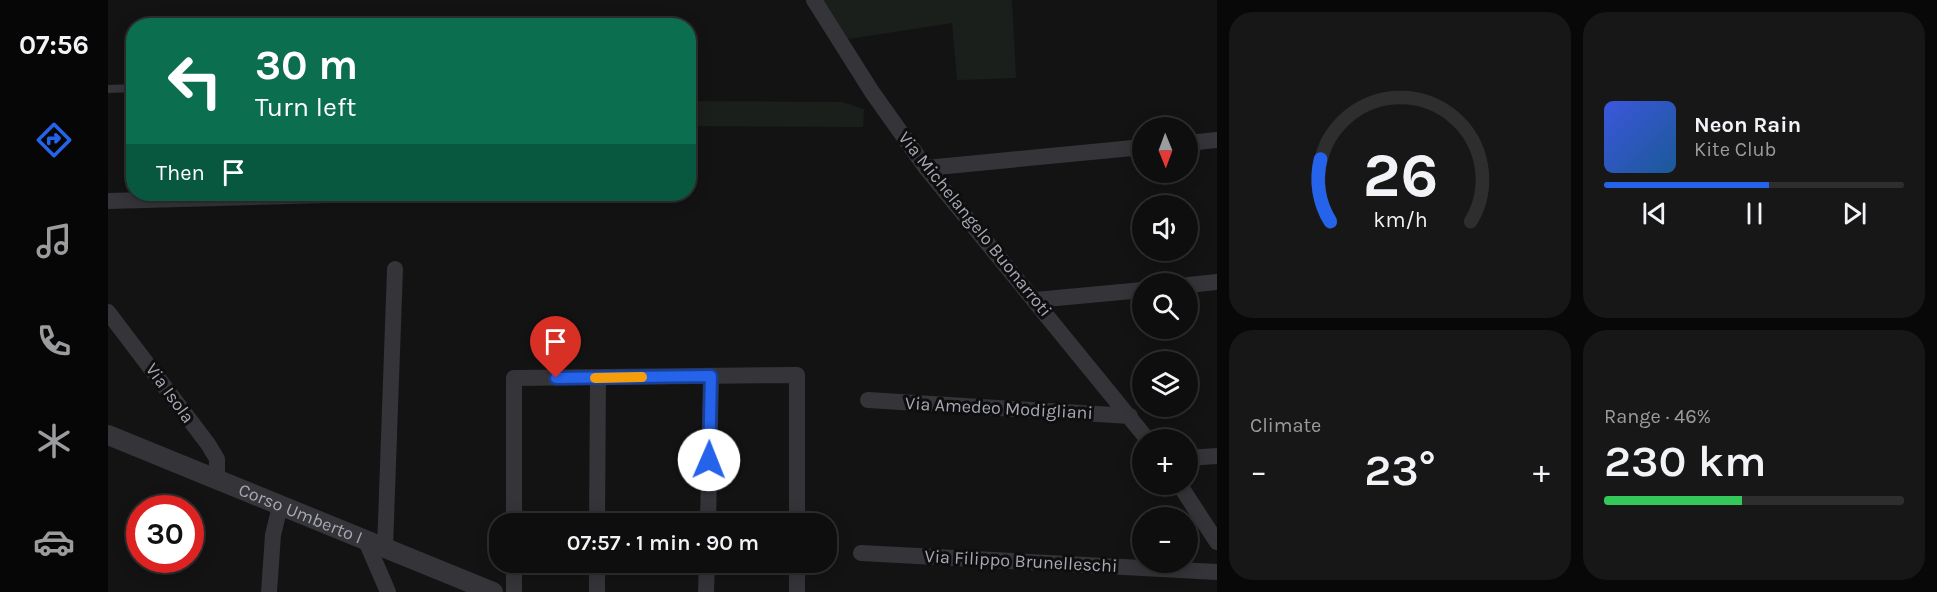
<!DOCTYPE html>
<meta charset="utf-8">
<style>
body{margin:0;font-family:Karla,sans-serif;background:#171718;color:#f1f3f6;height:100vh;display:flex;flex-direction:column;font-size:22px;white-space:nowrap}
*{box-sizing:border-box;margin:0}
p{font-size:20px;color:#9b9c9e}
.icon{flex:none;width:33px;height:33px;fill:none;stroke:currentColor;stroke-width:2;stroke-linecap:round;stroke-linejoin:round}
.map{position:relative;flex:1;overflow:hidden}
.drawer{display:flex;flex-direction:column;gap:12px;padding:12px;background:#080808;width:720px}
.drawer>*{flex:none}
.hud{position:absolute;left:18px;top:18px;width:570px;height:183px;border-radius:24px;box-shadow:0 3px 15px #0003,0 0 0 2px #2e2e2f;background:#0b6e4f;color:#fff;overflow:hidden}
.needle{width:39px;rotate:179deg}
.controls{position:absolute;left:1024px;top:117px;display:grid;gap:12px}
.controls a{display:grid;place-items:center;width:66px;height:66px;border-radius:50%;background:#0e0e0f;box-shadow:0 3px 15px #0003,0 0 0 2px #2e2e2f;font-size:30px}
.speed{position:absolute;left:18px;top:495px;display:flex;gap:12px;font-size:30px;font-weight:700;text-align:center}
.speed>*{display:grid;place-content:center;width:78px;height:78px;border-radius:50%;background:#0e0e0f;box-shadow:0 3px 15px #0003,0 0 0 2px #2e2e2f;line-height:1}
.speed .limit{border:9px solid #d22;background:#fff;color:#111}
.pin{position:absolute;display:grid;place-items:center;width:51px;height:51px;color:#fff;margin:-62px -26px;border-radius:50% 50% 50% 0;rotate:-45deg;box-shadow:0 0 6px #0007}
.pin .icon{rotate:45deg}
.me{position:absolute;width:66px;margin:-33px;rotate:1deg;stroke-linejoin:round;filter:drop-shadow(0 0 4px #0008)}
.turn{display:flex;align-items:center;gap:21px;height:126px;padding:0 30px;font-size:27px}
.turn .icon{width:78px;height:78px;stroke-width:2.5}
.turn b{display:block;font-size:42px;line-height:51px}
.then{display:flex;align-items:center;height:57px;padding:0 30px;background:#0003;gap:12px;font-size:22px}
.big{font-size:45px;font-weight:600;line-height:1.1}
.drawer .tile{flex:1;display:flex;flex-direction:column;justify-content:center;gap:9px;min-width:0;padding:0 21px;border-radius:24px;background:#171718}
.drawer .dial{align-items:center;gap:0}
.dial svg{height:156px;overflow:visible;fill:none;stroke:#2e2e2f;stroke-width:7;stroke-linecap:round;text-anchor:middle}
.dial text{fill:#f1f3f6;stroke:none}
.song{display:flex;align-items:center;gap:18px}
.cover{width:72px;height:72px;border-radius:9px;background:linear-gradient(135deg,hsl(230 70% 55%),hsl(210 70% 35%))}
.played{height:6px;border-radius:3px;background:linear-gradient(90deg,#2563eb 55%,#2e2e2f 55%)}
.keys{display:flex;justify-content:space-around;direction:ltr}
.heat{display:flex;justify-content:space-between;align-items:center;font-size:33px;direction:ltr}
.charge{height:9px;border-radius:4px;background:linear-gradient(90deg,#34c759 46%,#2e2e2f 0)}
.drawer .tiles{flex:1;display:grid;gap:12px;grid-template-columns:repeat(2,1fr)}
.trip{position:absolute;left:381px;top:513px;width:348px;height:60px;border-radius:24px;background:#0e0e0f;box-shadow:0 3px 15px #0003,0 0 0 2px #2e2e2f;font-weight:600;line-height:60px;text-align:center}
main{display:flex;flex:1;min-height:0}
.tab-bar{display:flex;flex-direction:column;width:108px;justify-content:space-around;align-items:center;background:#060606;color:#9b9c9e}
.tab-bar .icon{width:42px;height:42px}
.tab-bar .active{color:#2563eb}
.tab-bar b{font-size:27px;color:#f1f3f6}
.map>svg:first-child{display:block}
.green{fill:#1a1f1b}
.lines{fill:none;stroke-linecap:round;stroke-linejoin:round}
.service{stroke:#343439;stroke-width:8}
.minor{stroke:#343439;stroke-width:16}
.tertiary{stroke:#343439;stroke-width:20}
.route-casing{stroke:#184099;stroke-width:15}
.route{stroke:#2563eb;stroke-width:10}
.slow{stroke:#f59e0b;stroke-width:10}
.labels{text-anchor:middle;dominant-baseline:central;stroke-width:6;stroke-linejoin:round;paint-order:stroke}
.street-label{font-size:18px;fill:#a6a8b3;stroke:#0e0e0f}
</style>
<main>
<nav class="tab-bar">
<b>07:56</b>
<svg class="icon active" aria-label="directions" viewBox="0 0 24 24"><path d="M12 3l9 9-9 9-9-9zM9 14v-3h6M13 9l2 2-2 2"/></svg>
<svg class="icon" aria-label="music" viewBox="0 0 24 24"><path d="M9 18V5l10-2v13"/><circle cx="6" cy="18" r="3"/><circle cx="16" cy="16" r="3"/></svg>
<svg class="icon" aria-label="phone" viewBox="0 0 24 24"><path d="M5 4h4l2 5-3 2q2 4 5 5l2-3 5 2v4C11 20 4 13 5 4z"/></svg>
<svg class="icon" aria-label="climate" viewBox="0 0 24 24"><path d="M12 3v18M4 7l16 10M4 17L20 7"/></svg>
<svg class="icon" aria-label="car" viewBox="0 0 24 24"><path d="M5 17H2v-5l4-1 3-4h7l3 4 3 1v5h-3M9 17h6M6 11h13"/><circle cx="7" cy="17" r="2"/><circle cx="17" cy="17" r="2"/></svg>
</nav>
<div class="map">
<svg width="1109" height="592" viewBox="0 0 1109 592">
<rect width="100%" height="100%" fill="#131314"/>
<!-- green -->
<path class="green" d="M712,0h192l4,78 -59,2 -5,-57 -110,17z
M581,101l153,1 22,7 -1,18 -174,-1z"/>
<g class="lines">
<!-- service -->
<path class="service" d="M0,89l26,-1"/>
<!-- minor -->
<path class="minor" d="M706,0l58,92 54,76 222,272
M1080,143l29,-3
M818,168l217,-21
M0,201l254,-7
M1080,285l29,-3
M927,300l108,-10
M0,312l100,132 9,15v21
M760,400l262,16
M1080,458l29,-2
M1071,484l38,58
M406,524v-146l283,-3v149
M489,524l1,-146
M600,524l3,-148
M258,541l22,51
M277,548l10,-279
M753,553l356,19
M689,562v30
M161,592l4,-57 7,-29
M406,592v-30
M489,592v-30
M598,592l1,-30"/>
<!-- tertiary -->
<path class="tertiary" id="s1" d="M0,435l385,157"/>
</g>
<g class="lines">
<!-- route casing -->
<g class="route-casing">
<path id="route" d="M448,378l155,-2 -2,84"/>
</g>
<!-- route -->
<use href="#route" class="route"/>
<!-- slow -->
<path class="slow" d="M487,378l47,-1"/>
</g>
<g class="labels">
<!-- street labels -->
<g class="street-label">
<text transform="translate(867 224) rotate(51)">Via Michelangelo Buonarroti</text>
<text transform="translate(62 393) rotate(54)">Via Isola</text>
<text transform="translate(891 408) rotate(3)">Via Amedeo Modigliani</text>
<text stroke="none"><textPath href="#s1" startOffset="208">Corso Umberto I</textPath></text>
<text transform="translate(913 561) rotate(3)">Via Filippo Brunelleschi</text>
</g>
</g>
</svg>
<div class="controls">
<a><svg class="needle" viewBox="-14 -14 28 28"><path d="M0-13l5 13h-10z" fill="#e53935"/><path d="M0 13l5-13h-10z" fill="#9b9c9e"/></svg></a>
<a><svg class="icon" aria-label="sound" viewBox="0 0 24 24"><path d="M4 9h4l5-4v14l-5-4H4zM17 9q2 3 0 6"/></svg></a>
<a><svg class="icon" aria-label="search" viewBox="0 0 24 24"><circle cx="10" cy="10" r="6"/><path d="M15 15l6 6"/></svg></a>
<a><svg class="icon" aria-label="layers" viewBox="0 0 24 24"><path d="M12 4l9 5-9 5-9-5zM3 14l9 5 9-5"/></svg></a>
<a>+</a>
<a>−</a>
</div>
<div class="speed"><div class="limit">30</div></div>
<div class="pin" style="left:448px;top:378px;background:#d93025"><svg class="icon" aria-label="arrive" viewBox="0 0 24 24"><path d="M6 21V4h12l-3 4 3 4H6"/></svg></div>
<svg class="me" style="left:601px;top:460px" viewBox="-20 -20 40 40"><circle r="19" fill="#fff"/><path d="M0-13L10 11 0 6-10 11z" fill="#2563eb"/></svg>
<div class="trip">07:57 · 1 min · 90 m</div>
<div class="hud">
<div class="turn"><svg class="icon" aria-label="left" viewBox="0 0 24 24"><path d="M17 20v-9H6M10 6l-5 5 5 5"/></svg><div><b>30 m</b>Turn left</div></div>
<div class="then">Then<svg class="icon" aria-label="arrive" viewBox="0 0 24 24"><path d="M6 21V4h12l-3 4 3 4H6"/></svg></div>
</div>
</div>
<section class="drawer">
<div class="tiles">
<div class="tile dial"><svg viewBox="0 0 100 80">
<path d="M14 69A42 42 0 1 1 86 69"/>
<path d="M14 69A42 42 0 0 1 9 37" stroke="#2563eb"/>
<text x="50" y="56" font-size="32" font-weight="700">26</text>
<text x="50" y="72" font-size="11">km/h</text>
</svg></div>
<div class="tile">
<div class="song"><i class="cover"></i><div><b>Neon Rain</b><p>Kite Club</p></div></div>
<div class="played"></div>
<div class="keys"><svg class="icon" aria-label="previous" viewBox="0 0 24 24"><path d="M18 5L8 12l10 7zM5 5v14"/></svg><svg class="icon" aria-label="pause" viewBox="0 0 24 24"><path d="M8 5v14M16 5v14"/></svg><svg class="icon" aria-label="next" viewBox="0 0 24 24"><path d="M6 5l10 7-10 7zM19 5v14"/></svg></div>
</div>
<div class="tile"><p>Climate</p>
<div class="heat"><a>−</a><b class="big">23°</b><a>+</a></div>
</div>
<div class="tile"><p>Range · 46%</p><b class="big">230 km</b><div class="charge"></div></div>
</div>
</section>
</main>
